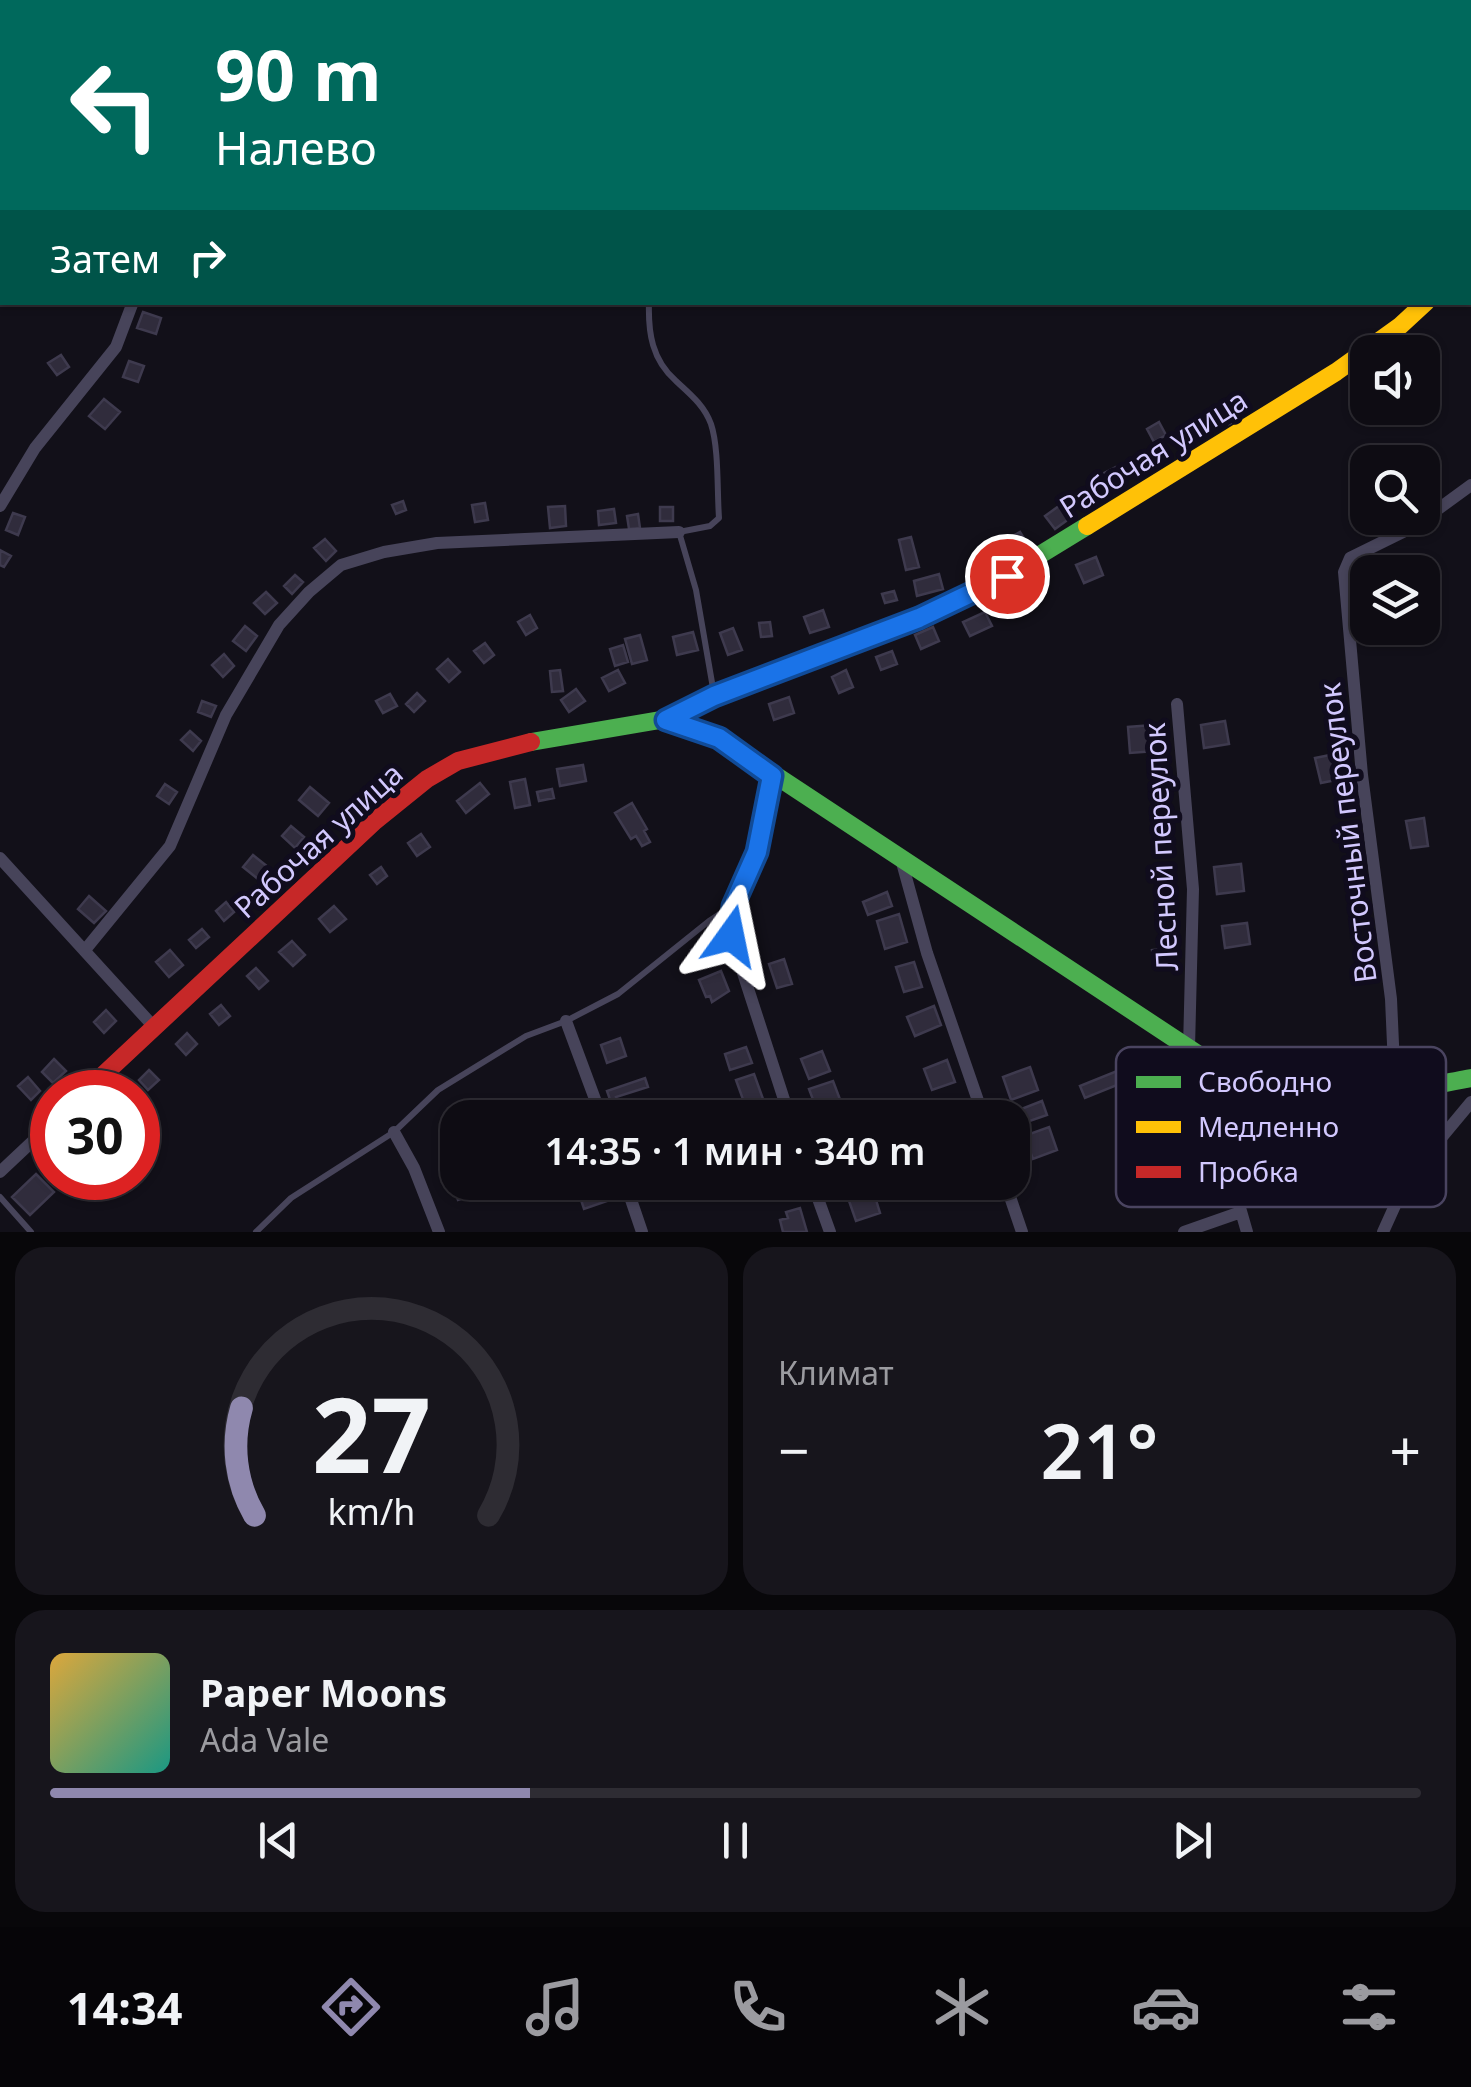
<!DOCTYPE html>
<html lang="ru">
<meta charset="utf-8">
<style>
body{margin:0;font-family:"Noto Sans",sans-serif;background:#17151c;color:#f1f3f6;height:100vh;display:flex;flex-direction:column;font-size:38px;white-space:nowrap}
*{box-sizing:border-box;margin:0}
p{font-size:32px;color:#9b9ba0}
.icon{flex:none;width:55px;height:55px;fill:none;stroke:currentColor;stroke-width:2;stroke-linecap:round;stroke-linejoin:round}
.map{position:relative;height:1232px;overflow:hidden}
.panel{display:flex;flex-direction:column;gap:15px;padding:15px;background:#08070a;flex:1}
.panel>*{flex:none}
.top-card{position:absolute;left:0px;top:0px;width:1472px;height:305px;box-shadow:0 2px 8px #0004,0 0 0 2px #2e2c33;background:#00695c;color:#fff;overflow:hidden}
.tools{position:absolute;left:1350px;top:335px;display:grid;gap:20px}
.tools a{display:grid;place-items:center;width:90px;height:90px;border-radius:20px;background:#0e0c13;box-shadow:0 2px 8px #0004,0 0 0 2px #2e2c33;font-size:50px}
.speed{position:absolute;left:30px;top:1070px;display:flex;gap:20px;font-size:50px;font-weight:700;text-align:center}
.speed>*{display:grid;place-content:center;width:130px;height:130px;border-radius:50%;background:#0e0c13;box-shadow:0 2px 8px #0004,0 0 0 2px #2e2c33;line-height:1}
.speed .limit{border:15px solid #d22;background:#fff;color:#111}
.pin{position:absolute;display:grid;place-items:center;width:85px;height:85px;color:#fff;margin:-42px;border:5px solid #fff;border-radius:50%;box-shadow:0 2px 10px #0007}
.me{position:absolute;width:110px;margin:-55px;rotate:12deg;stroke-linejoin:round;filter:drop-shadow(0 0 8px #0008)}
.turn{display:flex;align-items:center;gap:35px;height:210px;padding:0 50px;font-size:45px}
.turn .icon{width:130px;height:130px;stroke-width:2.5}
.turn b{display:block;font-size:70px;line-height:85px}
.then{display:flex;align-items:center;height:95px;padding:0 50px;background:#0003;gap:20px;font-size:38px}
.big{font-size:75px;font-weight:600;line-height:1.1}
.panel .widget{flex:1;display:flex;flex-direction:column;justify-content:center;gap:15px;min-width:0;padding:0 35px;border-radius:30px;background:#17151c}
.panel .dial{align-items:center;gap:0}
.dial svg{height:260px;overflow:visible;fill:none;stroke:#2e2c33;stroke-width:7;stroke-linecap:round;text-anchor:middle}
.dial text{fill:#f1f3f6;stroke:none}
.song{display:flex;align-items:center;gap:30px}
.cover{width:120px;height:120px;border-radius:15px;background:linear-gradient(135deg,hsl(40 70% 55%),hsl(170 70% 35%))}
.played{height:10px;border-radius:5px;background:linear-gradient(90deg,#8f88ae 35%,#2e2c33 35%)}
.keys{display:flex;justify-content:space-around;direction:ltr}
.heat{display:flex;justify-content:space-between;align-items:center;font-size:55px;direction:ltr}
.panel .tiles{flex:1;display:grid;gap:15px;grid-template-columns:1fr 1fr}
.widget:last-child{grid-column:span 2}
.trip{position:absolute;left:440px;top:1100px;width:590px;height:100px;border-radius:30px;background:#0e0c13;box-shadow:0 2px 8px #0004,0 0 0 2px #2e2c33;font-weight:600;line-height:100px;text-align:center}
.tab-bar{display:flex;height:160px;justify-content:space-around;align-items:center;background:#060508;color:#9b9ba0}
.tab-bar .icon{width:70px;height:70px}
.tab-bar .selected{color:#8f88ae}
.tab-bar b{font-size:45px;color:#f1f3f6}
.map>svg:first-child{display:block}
.building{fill:#302c3c;stroke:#3e3a4e;stroke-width:2.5}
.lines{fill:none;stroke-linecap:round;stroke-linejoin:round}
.lane{stroke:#47445a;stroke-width:6}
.street{stroke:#47445a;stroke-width:12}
.fast{stroke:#4caf50;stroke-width:18}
.slow{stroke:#ffc107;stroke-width:18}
.jam{stroke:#c62828;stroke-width:18}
.route-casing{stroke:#114b97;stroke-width:25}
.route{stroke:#1a73e8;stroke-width:18}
.labels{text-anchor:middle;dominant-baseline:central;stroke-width:10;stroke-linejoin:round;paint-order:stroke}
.street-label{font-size:30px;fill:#d2c8fe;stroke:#100c1d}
.key{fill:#100c1d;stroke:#4a4460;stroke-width:2.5}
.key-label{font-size:28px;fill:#d2c8fe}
</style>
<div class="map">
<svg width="1471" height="1232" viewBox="0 0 1471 1232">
<rect width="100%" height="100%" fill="#121019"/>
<!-- building -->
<path class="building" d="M143,312l18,6 -5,16 -19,-6z
M61,355l8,12 -12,8 -9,-12z
M129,361l15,5 -6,16 -15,-5z
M104,399l16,13 -15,17 -16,-13z
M1234,405l7,13 -12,6 -6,-13z
M1214,411l7,14 -11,6 -7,-14z
M1159,422l7,13 -12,7 -7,-13z
M1122,464l7,14 -18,9 -7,-14z
M403,501l3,9 -10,4 -4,-9z
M485,503l3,17 -13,2 -3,-17z
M1063,503l10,13 -18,13 -10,-13z
M565,506l1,20 -16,2 -2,-21z
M660,507h13v14h-13z
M614,509l2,14 -17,2 -1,-14z
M13,513l12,4 -7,18 -12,-5z
M638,514l2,14 -11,1 -2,-13z
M1020,532l7,11 -17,10 -7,-12z
M911,537l8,30 -13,3 -7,-30z
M325,539l11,12 -10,10 -12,-13z
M0,550l11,6 -7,11 -4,-2z
M1096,557l7,18 -19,8 -8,-18z
M939,574l4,15 -26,7 -3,-15z
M295,575l8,7 -11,12 -8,-8z
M1035,588l6,13 -19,10 -6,-13z
M894,591l3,9 -12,3 -3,-9z
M266,592l11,11 -12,11 -11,-11z
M823,610l6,17 -19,6 -6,-16z
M985,612l7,14 -22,10 -7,-14z
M530,615l7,13 -11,7 -8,-13z
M770,622l2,14 -11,1 -2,-14z
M245,626l12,10 -11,15 -13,-10z
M933,627l6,14 -18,8 -6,-14z
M733,628l9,22 -14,5 -8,-22z
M693,632l5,18 -21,5 -4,-18z
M640,635l7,25 -15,4 -7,-25z
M485,643l9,12 -10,8 -10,-12z
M623,645l5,17 -13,4 -5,-17z
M892,651l5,13 -16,6 -5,-13z
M224,654l10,12 -11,11 -11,-12z
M448,659l12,13 -11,10 -12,-13z
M560,670l3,21 -11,1 -2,-21z
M618,670l7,13 -16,8 -7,-13z
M846,670l7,17 -14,6 -7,-16z
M576,689l9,12 -16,11 -8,-12z
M417,693l8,8 -11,11 -8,-8z
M390,694l7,12 -14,7 -7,-12z
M789,697l5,16 -20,7 -5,-16z
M202,701l14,5 -5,11 -13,-5z
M1225,721l4,23 -25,4 -3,-23z
M1152,725l3,26 -25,2 -2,-26z
M190,731l11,10 -8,10 -12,-11z
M1340,753l6,25 -25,5 -6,-25z
M583,765l3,16 -26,5 -3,-17z
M525,779l5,26 -15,3 -5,-26z
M480,783l9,11 -23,19 -9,-12z
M165,784l12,8 -8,12 -12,-8z
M310,787l19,16 -11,13 -19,-16z
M552,789l2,9 -15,3 -2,-9z
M632,803l15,26 -3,2 6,11 -8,4 -6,-10 -5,3 -16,-26z
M1424,818l4,28 -17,2 -5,-27z
M291,826l13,11 -9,11 -13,-12z
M421,834l9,13 -13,9 -9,-13z
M253,855l20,16 -10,12 -20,-16z
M1241,864l3,27 -27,3 -3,-27z
M381,867l6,9 -10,8 -7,-9z
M887,892l5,14 -24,9 -5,-13z
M89,896l17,15 -12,12 -16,-14z
M226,902l8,10 -10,9 -8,-10z
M334,906l12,13 -16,13 -11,-13z
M899,914l8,28 -22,7 -8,-28z
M1247,923l3,21 -25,4 -3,-22z
M202,929l7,8 -13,11 -7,-8z
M292,941l13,14 -12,11 -14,-14z
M709,942l5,10 -17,9 -6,-11z
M1172,948l1,15 -19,2 -2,-15z
M170,950l13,15 -14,12 -13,-15z
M784,959l8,25 -15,4 -8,-24z
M914,962l8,25 -18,5 -8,-25z
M256,968l12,13 -9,8 -12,-13z
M721,971l8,20 -17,11 -2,-6 -4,1 -7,-17z
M221,1005l9,11 -11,9 -9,-11z
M934,1006l7,19 -26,11 -8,-19z
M106,1010l10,11 -12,12 -10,-11z
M187,1033l10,11 -11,11 -10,-11z
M620,1038l6,18 -19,7 -6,-18z
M746,1047l6,16 -22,7 -5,-16z
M822,1051l8,20 -21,8 -8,-20z
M1154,1056l5,12 -74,30 -5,-12z
M54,1059l12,12 -13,12 -11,-11z
M947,1060l8,22 -23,8 -8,-21z
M1030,1067l8,23 -27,10 -8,-23z
M149,1070l10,10 -11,10 -9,-10z
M754,1074l9,25 -18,6 -9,-25z
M28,1077l12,14 -9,9 -13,-14z
M645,1078l3,9 -32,10 4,12 -6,2 -7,-20z
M833,1081l11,29 -24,8 -11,-29z
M1042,1101l5,14 -26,9 -5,-13z
M583,1109l3,9h-29z
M1049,1127l8,23 -24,9 -9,-23z
M36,1174l18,18 -24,23 -18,-18z
M458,1177v5h22l3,10 -25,8 -7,-21z
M593,1182h7l7,19 -23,8 -7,-21z
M873,1190l7,23 -24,8 -8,-23z
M800,1208l7,24h-24l-3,-12 8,-2 -2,-6z"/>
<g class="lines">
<!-- lane -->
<path class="lane" d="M649,302c-1,31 3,58 27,79 14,13 28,24 35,43 8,24 6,67 8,94l-9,8 -31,6 17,58 18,104
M0,1197l31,35
M256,1232l35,-34 103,-66 44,-42 88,-54 40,-15 52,-27 91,-73 23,-15"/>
<!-- street -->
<path class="street" d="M168,0v2
M515,0v2
M0,211l2,-2
M1470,286h1
M0,506l35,-58 81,-101 17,-45
M1177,704l16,185 -4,159
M773,776l-16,76 -24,54 -2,30 59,182
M0,858l154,169
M901,859l26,94 57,165
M85,950l85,-104 56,-131 53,-90 30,-33 32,-27 43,-13 53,-9 242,-11
M566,1021l36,97
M1203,1059l22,97 22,76
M1395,1089l-4,-90 -29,-224 -18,-203 6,-14 65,-32 56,-41
M394,1132l20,36 25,64
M0,1172l52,-49
M625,1182l17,50
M812,1182l18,50
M1005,1182l17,50
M1184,1232l57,-20
M1383,1232l24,-53 64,-77"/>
<!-- fast -->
<path class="fast" d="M666,719l53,19 512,338c14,6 29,14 44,19 56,17 138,-7 196,-17
M531,742l135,-23 49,-23 204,-78 88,-43 80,-49"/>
<!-- slow -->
<path class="slow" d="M1087,526l249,-154 64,-46 26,-24"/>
<!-- jam -->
<path class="jam" d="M85,1092l290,-271 52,-42 31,-18 73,-19"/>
</g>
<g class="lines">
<!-- route casing -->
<g class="route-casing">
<path id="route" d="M731,936l2,-30 24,-54 15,-76 -53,-38 -53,-18 48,-24 205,-78 88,-42"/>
</g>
<!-- route -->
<use href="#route" class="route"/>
</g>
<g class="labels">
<!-- street labels -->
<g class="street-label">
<text transform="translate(1153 453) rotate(-32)">Рабочая улица</text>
<text transform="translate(1347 833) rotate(-97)">Восточный переулок</text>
<text transform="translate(318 840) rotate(-42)">Рабочая улица</text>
<text transform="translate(1160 847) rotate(-93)">Лесной переулок</text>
</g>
</g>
<!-- legend -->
<rect x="1116" y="1047" width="330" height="160" rx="15" class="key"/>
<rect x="1136" y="1076" width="45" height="12" fill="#4caf50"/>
<rect x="1136" y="1121" width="45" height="12" fill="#ffc107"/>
<rect x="1136" y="1166" width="45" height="12" fill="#c62828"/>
<g class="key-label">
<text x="1198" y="1092">Свободно</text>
<text x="1198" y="1137">Медленно</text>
<text x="1198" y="1182">Пробка</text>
</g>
</svg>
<div class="tools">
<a><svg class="icon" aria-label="sound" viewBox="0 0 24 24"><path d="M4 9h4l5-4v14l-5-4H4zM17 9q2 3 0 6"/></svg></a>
<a><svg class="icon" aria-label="search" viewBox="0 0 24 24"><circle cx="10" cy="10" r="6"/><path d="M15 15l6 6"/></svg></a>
<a><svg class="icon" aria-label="layers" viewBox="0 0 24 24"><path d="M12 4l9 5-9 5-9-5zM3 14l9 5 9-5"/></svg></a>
</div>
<div class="speed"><div class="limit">30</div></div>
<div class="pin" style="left:1007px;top:576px;background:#d93025"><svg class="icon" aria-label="arrive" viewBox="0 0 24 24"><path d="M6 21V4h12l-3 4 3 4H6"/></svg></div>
<svg class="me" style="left:731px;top:936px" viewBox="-20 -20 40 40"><path d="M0-17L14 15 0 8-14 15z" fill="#1a73e8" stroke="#fff" stroke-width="4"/></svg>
<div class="trip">14:35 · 1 мин · 340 m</div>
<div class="top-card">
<div class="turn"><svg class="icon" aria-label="left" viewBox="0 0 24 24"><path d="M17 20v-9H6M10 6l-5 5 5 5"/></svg><div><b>90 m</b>Налево</div></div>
<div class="then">Затем<svg class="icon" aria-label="right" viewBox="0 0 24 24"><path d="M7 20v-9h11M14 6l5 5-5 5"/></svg></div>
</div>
</div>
<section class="panel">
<div class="tiles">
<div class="widget dial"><svg viewBox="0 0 100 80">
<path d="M14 69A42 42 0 1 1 86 69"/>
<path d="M14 69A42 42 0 0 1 10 36" stroke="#8f88ae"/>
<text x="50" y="56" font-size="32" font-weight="700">27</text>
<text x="50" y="72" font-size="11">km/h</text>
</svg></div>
<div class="widget"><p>Климат</p>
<div class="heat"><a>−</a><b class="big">21°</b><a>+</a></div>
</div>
<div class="widget">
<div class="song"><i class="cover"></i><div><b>Paper Moons</b><p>Ada Vale</p></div></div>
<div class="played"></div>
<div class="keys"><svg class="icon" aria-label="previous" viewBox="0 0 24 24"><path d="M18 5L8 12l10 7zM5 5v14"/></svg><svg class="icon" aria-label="pause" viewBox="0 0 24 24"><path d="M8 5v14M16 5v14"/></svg><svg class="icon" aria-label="next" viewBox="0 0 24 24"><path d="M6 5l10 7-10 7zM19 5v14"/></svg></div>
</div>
</div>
</section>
<nav class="tab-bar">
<b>14:34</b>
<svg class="icon selected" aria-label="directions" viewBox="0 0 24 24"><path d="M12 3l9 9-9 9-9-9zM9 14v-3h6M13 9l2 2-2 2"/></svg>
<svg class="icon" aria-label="music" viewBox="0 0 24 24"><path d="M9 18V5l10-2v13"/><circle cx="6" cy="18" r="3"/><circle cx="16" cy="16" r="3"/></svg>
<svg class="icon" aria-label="phone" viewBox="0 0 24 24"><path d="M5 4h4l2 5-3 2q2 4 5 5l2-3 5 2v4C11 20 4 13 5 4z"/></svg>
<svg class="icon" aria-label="climate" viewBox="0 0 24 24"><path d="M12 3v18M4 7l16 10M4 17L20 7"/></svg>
<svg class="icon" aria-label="car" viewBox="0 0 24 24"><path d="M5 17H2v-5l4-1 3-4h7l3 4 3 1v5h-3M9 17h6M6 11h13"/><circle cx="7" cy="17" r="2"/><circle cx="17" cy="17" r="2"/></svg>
<svg class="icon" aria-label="filters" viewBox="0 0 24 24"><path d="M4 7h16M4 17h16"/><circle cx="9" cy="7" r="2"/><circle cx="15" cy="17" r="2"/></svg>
</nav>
